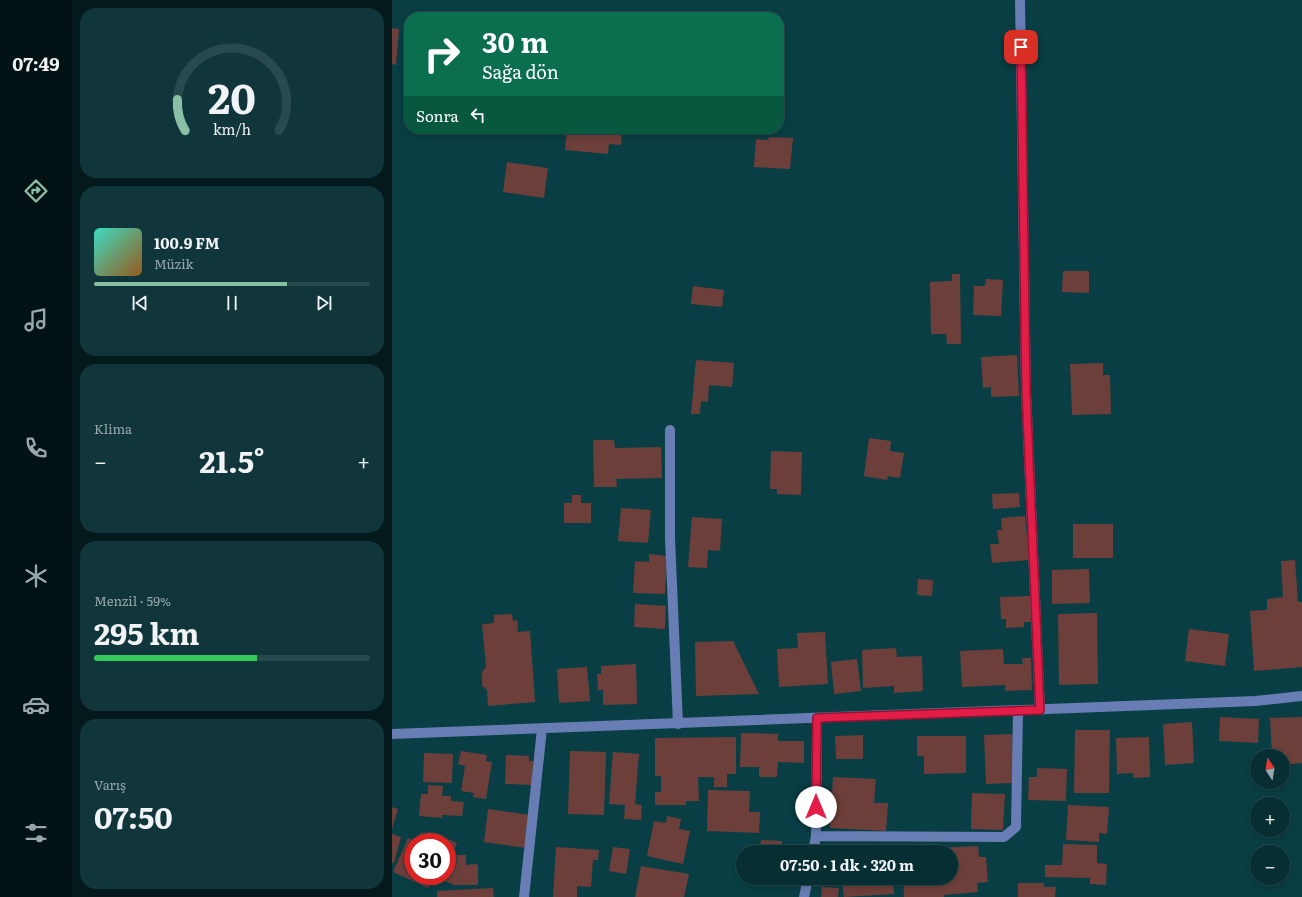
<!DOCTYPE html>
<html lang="tr">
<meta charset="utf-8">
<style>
body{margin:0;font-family:Literata,serif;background:#10363b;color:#f1f3f6;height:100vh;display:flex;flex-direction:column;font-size:15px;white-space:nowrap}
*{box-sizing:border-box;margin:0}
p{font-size:13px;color:#98a8ac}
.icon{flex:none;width:22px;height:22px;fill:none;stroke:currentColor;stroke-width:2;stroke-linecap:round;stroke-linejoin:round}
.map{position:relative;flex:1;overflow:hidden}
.side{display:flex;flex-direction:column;gap:8px;padding:8px;background:#04191c;width:320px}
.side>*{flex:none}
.guide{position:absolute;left:12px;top:12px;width:380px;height:122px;border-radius:16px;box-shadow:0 2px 6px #0003,0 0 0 1px #284a4e;background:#0b6e4f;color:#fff;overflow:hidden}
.needle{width:26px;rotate:348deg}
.controls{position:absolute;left:858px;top:749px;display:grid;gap:8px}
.controls a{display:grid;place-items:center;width:40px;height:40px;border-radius:50%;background:#072e33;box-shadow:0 2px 6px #0003,0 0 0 1px #284a4e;font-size:20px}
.speed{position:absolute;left:12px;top:833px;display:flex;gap:8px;font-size:20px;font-weight:700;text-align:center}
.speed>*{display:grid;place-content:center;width:52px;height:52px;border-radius:50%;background:#072e33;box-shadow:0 2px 6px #0003,0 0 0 1px #284a4e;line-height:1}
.speed .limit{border:6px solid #d22;background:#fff;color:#111}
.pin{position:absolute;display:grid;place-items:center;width:34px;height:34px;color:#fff;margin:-17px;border-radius:8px;box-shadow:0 2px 6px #0006}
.me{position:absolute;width:44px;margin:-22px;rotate:0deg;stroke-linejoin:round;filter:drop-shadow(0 0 3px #0008)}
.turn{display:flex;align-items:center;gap:14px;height:84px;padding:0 12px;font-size:18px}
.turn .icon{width:52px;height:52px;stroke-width:2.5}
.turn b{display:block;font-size:28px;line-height:34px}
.then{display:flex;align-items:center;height:38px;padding:0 12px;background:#0003;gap:8px;font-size:15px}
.big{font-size:30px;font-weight:700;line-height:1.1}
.side .widget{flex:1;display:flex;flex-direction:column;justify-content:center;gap:6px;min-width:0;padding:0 14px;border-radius:16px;background:#10363b}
.side .dial{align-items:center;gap:0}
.dial svg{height:104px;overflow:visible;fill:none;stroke:#284a4e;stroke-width:7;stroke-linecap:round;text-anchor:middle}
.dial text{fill:#f1f3f6;stroke:none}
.song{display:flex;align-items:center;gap:12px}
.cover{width:48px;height:48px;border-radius:6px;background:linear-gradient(135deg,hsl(170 70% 55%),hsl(30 70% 35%))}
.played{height:4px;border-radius:2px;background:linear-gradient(90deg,#8abfa5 70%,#284a4e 70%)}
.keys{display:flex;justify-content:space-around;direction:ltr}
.heat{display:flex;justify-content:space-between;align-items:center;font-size:22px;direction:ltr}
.charge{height:6px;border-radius:3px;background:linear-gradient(90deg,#34c759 59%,#284a4e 0)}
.trip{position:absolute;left:344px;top:845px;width:222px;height:40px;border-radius:20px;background:#072e33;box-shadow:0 2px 6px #0003,0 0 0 1px #284a4e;font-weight:700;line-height:40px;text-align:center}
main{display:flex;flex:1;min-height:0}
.menu{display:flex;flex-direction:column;width:72px;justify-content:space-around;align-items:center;background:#031214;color:#98a8ac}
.menu .icon{width:28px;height:28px}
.menu .current{color:#8abfa5}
.menu b{font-size:18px;color:#f1f3f6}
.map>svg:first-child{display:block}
.building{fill:#6d3f3a}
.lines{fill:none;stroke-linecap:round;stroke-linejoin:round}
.minor{stroke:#687db3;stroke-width:10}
.route-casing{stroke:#92132f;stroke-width:10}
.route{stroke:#e11d48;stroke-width:7}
</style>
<main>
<nav class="menu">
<b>07:49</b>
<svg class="icon current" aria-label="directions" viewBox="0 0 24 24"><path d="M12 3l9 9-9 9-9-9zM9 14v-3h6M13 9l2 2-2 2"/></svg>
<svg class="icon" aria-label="music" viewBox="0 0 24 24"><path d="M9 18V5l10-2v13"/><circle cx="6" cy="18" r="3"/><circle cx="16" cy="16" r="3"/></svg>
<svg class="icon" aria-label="phone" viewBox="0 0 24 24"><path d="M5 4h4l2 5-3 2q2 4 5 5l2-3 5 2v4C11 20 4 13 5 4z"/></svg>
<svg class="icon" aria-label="climate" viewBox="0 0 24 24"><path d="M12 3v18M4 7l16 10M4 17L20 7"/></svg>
<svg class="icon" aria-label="car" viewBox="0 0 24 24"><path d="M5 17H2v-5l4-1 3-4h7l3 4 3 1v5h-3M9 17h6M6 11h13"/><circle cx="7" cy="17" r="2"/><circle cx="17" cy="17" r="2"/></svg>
<svg class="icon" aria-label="filters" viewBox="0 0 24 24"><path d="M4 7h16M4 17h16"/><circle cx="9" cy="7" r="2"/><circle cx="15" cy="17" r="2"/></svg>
</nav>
<section class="side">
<div class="widget dial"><svg viewBox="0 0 100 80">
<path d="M14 69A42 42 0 1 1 86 69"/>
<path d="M14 69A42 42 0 0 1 8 45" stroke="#8abfa5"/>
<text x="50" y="56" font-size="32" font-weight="700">20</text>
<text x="50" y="72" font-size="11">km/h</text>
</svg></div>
<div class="widget">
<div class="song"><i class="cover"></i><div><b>100.9 FM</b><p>Müzik</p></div></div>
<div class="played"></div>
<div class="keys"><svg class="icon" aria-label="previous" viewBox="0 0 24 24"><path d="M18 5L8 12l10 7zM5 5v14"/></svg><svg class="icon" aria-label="pause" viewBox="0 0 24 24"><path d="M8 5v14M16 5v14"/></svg><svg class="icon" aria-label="next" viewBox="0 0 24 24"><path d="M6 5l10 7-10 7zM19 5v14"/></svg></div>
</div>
<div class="widget"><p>Klima</p>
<div class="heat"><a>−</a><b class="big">21.5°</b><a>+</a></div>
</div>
<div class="widget"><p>Menzil · 59%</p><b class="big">295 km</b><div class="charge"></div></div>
<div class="widget"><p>Varış</p><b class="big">07:50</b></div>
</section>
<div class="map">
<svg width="910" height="897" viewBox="0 0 910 897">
<rect width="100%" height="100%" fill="#093e44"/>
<!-- building -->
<path class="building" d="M37,14h17v3h-17z
M0,28l7,1 -3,36 -4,-1z
M175,129h55l-1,16 -12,-1 -1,10 -43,-4z
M377,137l24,1 -3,31 -36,-2 2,-28 12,1z
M115,162l41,6 -4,30 -41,-6z
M671,271h26v22l-27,-1z
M560,274h8l1,70h-14l-1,-10h-15l-1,-52 22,-1z
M594,279l17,1 -2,36 -28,-1 1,-29h11z
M301,286l31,4 -2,17 -31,-3z
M625,355l2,41 -28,1v-10l-8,1 -2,-31z
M304,360l38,3 -2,24 -23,-2 -1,17 -7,-1 -1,13h-9z
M711,363v12h7l1,39 -39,1 -2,-51z
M477,438l22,3 -1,10 14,2 -4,25 -12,-2 -1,4 -23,-4z
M201,440h21l1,8 46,-1 1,31 -46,1 1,8h-23z
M379,451l31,1 -1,43 -24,-1v-5h-7z
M627,493l1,14 -27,2 -1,-15z
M180,495h9v8h10v20h-27v-20h8z
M229,508l30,2 -3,33 -30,-2z
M633,516l4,44 -37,3 -2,-19h9l-2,-14h5l-1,-12z
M300,517l30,2 -2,32 -12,-1 -1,18 -19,-1z
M681,524h40v34h-40z
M257,554l18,2 -2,38 -32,-1 2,-32 14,1z
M903,560l3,42h4v65l-48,4 -4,-60 17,-1v-11l16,-2 -2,-36z
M697,569l1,34 -38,1v-34z
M526,579l15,1 -1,16 -15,-1z
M639,596v26h-7v5l-18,1v-9h-5l-1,-22z
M243,604l31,2 -1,23 -31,-2z
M705,613l1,71 -39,1 -1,-71z
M120,614l1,7 4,-1 1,12 12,-1 5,71 -47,4 -1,-16 -5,-4v-14l4,-5 -4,-43 12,-1v-8z
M797,629l40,5 -4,32 -40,-5z
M433,632l3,52 -49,3 -2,-38 21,-1 -1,-15z
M341,641l26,53 -63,2 -1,-54z
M504,648l1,9 25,-1 1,35 -29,2v-7l-31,2 -1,-38z
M611,649l1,15h19l-1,-6h9l1,32 -27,1v-6l-43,2 -2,-36z
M465,659l4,32 -27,3 -3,-32z
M244,664l1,40 -34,1v-15h-5l-1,-16h4v-8z
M195,667l3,34 -31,2 -2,-34z
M828,717l39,2 -1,24 -39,-2z
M910,717v46l-19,2v-9h-11l-2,-38z
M800,722l2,41 -29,2 -2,-41z
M683,730h35l-1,63h-35z
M349,733l37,1v7h26v22l-26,-1 -1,15h-18v-10h-19z
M620,734l2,49 -28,1 -2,-49z
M471,735v24h-27l-1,-23z
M525,736h49v37l-42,1v-18h-7z
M344,737v37h-9v13h-13v-10h-16l1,24h-13v4h-31v-13h6v-16h-6v-38z
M757,737l1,40 -17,1v-5l-16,1 -1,-36z
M69,751l26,4 -1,6 6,1 -6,37 -13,-2 1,-4 -13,-2 4,-25 -7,-2z
M178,751l36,1 -2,63 -36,-1z
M221,752l26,2 -4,50 7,1 -1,15 -17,-1 1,-14 -16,-1z
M32,753l29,1 -1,29 -29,-1z
M114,755l23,1v5h4l-1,24 -27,-1z
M645,768l30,1 -1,32 -38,-1 1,-23h8z
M441,777l43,2 -2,24h14l-2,28 -56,-3z
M36,785l15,1 -1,10h9v5l13,1 -2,14 -20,-1v3l-23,-2 2,-22h7z
M316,790l42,1 -1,21h11l-1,21 -52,-2z
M580,793l33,1 -2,36 -32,-1z
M676,805l41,2 -2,27 -8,-1v9l-33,-2z
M0,807l6,2 -6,20z
M96,809l42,6 -4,33 -42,-6z
M275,816l14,3 -2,10 11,2 -7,33 -36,-8 7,-35 12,2z
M29,832l12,5 2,-4 22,10 -5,12h14v10l12,-1v21h-24l-20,-9h13v-34h-34v34h20l-5,12 -35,-16 15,-34 9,4z
M0,834l9,3 -7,26h-2z
M369,840l21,1v7h15l-1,4h-44v-3l8,1z
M671,844l34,1v18l10,1 -1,21 -16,-1v-6l-45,-1v-12h17z
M586,846l1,11h7l2,25 -11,1 1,9 -34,3v2h-40l-1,-19h48v-26h-28v-3z
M164,847l43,3 -1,10h-5l-2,27 -14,-1v11h-24z
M221,847l17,2 -4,25 -17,-3z
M249,866l48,8 -5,23h-49z
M450,878h51l1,16 -50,3z
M626,883h26v4h12l-1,10h-37z
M430,887l17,1 -1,9h-17z
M101,888l1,9h-57v-6z"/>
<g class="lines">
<!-- minor -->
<path class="minor" d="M628,0l6,391 14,319
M278,430v108l8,186
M0,734l863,-33 47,-5
M424,836l188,1 12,-10 2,-117
M421,852l3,-16 1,-118
M132,897l18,-168
M412,897l4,-19"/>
</g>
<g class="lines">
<!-- route casing -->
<g class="route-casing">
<path id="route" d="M424,807l1,-89 223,-8 -14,-319 -5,-344"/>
</g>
<!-- route -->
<use href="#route" class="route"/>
</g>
</svg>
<div class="controls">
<a><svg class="needle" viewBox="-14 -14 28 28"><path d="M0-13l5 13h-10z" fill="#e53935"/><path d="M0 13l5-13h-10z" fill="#98a8ac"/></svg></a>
<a>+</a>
<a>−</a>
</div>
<div class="speed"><div class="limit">30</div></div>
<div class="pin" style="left:629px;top:47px;background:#d93025"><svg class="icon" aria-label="arrive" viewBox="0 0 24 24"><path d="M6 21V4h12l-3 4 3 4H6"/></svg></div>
<svg class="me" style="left:424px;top:807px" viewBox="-20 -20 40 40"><circle r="19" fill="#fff"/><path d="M0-13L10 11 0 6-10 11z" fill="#e11d48"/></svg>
<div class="trip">07:50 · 1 dk · 320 m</div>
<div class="guide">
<div class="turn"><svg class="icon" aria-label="right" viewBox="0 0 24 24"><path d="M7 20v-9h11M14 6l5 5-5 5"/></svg><div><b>30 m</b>Sağa dön</div></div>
<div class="then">Sonra<svg class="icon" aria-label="left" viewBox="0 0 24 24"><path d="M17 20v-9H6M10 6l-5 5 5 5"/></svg></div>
</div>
</div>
</main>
